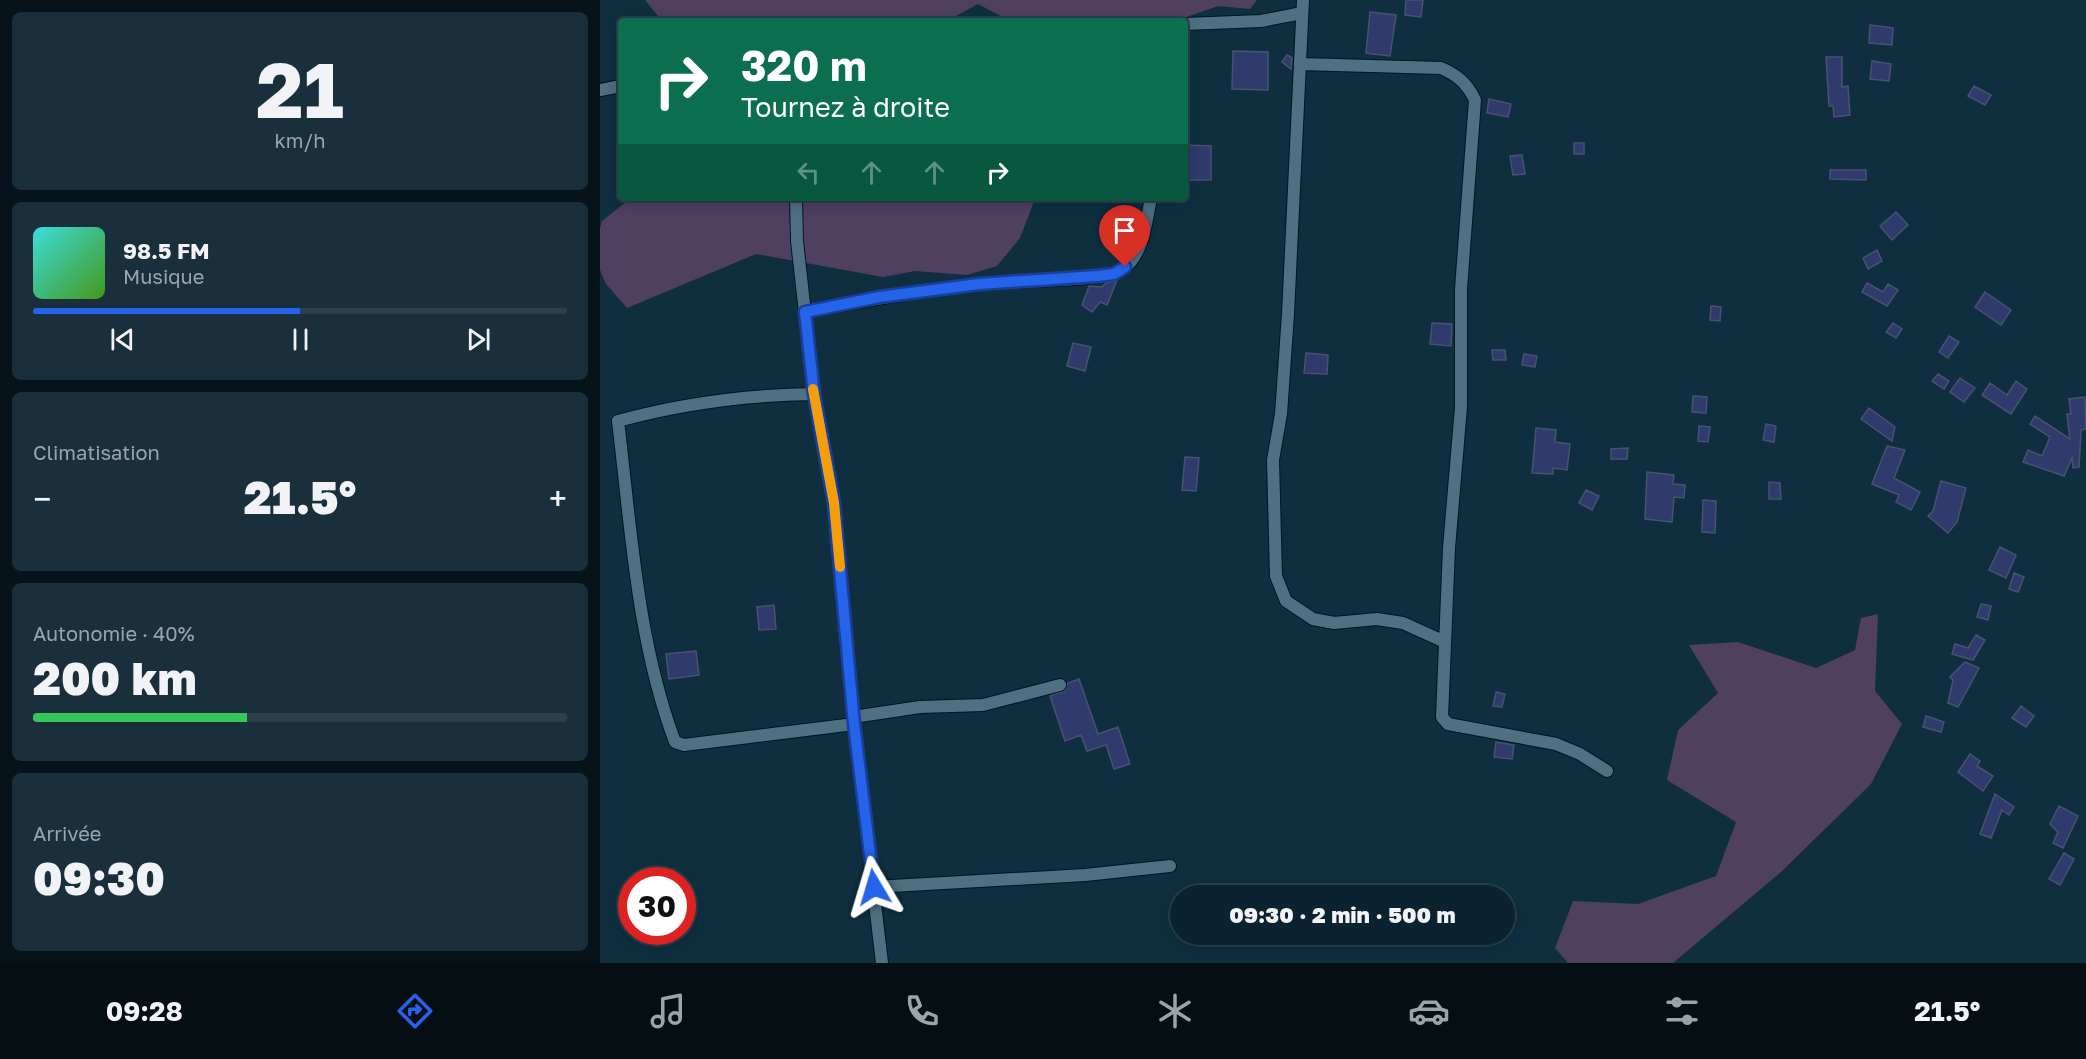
<!DOCTYPE html>
<html lang="fr">
<meta charset="utf-8">
<style>
body{margin:0;font-family:"Golos Text",sans-serif;background:#192f3c;color:#f1f3f6;height:100vh;display:flex;flex-direction:column;font-size:22px;white-space:nowrap}
*{box-sizing:border-box;margin:0}
p{font-size:20px;color:#9aa4ab}
.icon{flex:none;width:33px;height:33px;fill:none;stroke:currentColor;stroke-width:2;stroke-linecap:round;stroke-linejoin:round}
.map{position:relative;flex:1;overflow:hidden}
.drawer{display:flex;flex-direction:column;gap:12px;padding:12px;background:#06131a;width:600px}
.drawer>*{flex:none}
.banner{position:absolute;left:18px;top:18px;width:570px;height:183px;border-radius:6px;box-shadow:0 3px 15px #0003,0 0 0 2px #2b404c;background:#0b6e4f;color:#fff;overflow:hidden}
.speed{position:absolute;left:18px;top:867px;display:flex;gap:12px;font-size:30px;font-weight:700;text-align:center}
.speed>*{display:grid;place-content:center;width:78px;height:78px;border-radius:50%;background:#0b2330;box-shadow:0 3px 15px #0003,0 0 0 2px #2b404c;line-height:1}
.speed .limit{border:9px solid #d22;background:#fff;color:#111}
.pin{position:absolute;display:grid;place-items:center;width:51px;height:51px;color:#fff;margin:-62px -26px;border-radius:50% 50% 50% 0;rotate:-45deg;box-shadow:0 0 6px #0007}
.pin .icon{rotate:45deg}
.me{position:absolute;width:66px;margin:-33px;rotate:353deg;stroke-linejoin:round;filter:drop-shadow(0 0 4px #0008)}
.turn{display:flex;align-items:center;gap:21px;height:126px;padding:0 24px;font-size:27px}
.turn .icon{width:78px;height:78px;stroke-width:2.5}
.turn b{display:block;font-size:42px;line-height:51px}
.lanes{display:flex;align-items:center;height:57px;padding:0 24px;background:#0003;justify-content:center;gap:30px;direction:ltr}
.lanes .off{opacity:.35}
.big{font-size:45px;font-weight:800;line-height:1.1}
.drawer .tile{flex:1;display:flex;flex-direction:column;justify-content:center;gap:9px;min-width:0;padding:0 21px;border-radius:9px;background:#192f3c}
.drawer .dial{align-items:center;gap:0}
.dial b{font-size:78px;line-height:1}
.song{display:flex;align-items:center;gap:18px}
.cover{width:72px;height:72px;border-radius:9px;background:linear-gradient(135deg,hsl(180 70% 55%),hsl(100 70% 35%))}
.played{height:6px;border-radius:3px;background:linear-gradient(90deg,#2563eb 50%,#2b404c 50%)}
.keys{display:flex;justify-content:space-around;direction:ltr}
.heat{display:flex;justify-content:space-between;align-items:center;font-size:33px;direction:ltr}
.charge{height:9px;border-radius:4px;background:linear-gradient(90deg,#34c759 40%,#2b404c 0)}
.trip{position:absolute;left:570px;top:885px;width:345px;height:60px;border-radius:30px;background:#0b2330;box-shadow:0 3px 15px #0003,0 0 0 2px #2b404c;font-weight:800;line-height:60px;text-align:center}
.menu{display:flex;height:96px;justify-content:space-around;align-items:center;background:#040e13;color:#9aa4ab}
.menu .icon{width:42px;height:42px}
.menu .current{color:#2563eb}
.menu b{font-size:27px;color:#f1f3f6}
main{display:flex;flex:1;min-height:0}
.map>svg:first-child{display:block}
.green{fill:#4f3f61}
.building{fill:#2e3b6c;stroke:#48526e;stroke-width:1.5}
.lines{fill:none;stroke-linecap:round;stroke-linejoin:round}
.minor-casing{stroke:#011623;stroke-width:14}
.minor{stroke:#4f6f82;stroke-width:12}
.route-casing{stroke:#184099;stroke-width:15}
.route{stroke:#2563eb;stroke-width:10}
.slow{stroke:#f59e0b;stroke-width:10}
</style>
<main>
<section class="drawer">
<div class="tile dial"><b>21</b><p>km/h</p></div>
<div class="tile">
<div class="song"><i class="cover"></i><div><b>98.5 FM</b><p>Musique</p></div></div>
<div class="played"></div>
<div class="keys"><svg class="icon" aria-label="previous" viewBox="0 0 24 24"><path d="M18 5L8 12l10 7zM5 5v14"/></svg><svg class="icon" aria-label="pause" viewBox="0 0 24 24"><path d="M8 5v14M16 5v14"/></svg><svg class="icon" aria-label="next" viewBox="0 0 24 24"><path d="M6 5l10 7-10 7zM19 5v14"/></svg></div>
</div>
<div class="tile"><p>Climatisation</p>
<div class="heat"><a>−</a><b class="big">21.5°</b><a>+</a></div>
</div>
<div class="tile"><p>Autonomie · 40%</p><b class="big">200 km</b><div class="charge"></div></div>
<div class="tile"><p>Arrivée</p><b class="big">09:30</b></div>
</section>
<div class="map">
<svg width="1486" height="963" viewBox="0 0 1486 963">
<rect width="100%" height="100%" fill="#0f2f40"/>
<!-- green -->
<path class="green" d="M45,0h612l-7,9 -32,-3 -43,15h-165l-32,-17 -31,17h-285z
M31,198h399l3,6 -13,34 -23,28 -30,9 -52,-4 -32,6 -127,-23 -129,54 -21,-24 -6,-14v-42l2,-7z
M1278,614l-3,77 27,33 -31,60 -89,87 -109,92h-105l-13,-15 18,-47 65,3 78,-28 20,-54 -69,-42 11,-50 40,-37 -29,-48 49,-3 78,26 39,-18 6,-32z"/>
<!-- building -->
<path class="building" d="M806,0h17l-2,17 -16,-2z
M770,12l26,3 -6,41 -24,-3z
M1270,25l23,3 -1,17 -23,-2z
M633,51l35,1v38l-36,-1z
M687,55l5,3 -1,11 -9,-7z
M1226,57h16v30l6,-1 2,29 -16,2 -1,-11h-4z
M1272,61l19,3 -2,17 -19,-2z
M1374,86l17,9 -6,10 -17,-9z
M889,99l22,5 -3,13 -21,-4z
M974,143h10v11h-10z
M585,145l26,1v34h-26z
M922,155l3,19 -12,1 -3,-19z
M1230,170h36v10l-36,-1z
M1296,212l12,13 -16,15 -12,-14z
M1277,250l5,11 -14,8 -5,-11z
M517,280l-10,25 -7,-3 -8,10 -10,-7 7,-19 13,1 4,-4z
M1267,283l16,9 5,-8 10,6 -11,16 -25,-14z
M1385,292l26,18 -10,15 -26,-18z
M1111,306l10,1 -1,14 -10,-1z
M832,323l20,1 -1,22 -21,-2z
M1293,323l9,6 -6,9 -10,-6z
M1349,336l10,6 -11,16 -9,-6z
M473,343l18,4 -6,24 -18,-5z
M892,350h13l1,10h-13z
M706,353l22,2 -1,19 -23,-1z
M924,354l13,2 -2,11 -13,-2z
M1338,374l11,7 -5,8 -12,-8z
M1360,378l15,10 -11,14 -14,-10z
M1416,381l11,8 -16,25 -29,-19 8,-12 17,12z
M1093,396l14,1 -1,16 -14,-1z
M1485,397l1,32 -5,1 -2,37 -6,1 -1,-10 -8,18 -41,-14 5,-12 14,6 8,-19 -20,-13 5,-8 35,23 -3,-25h4l-2,-15z
M1269,408l26,19 -3,14 -31,-22z
M1166,424l10,2 -2,16 -11,-2z
M1099,426l11,1 -2,15 -10,-1z
M936,428l20,2 -1,12 15,2 -3,26 -14,-2v6l-21,-1z
M1287,446l18,4 -11,28 26,14 -9,18 -15,-8 3,-7 -27,-11z
M1028,448l-1,11h-16v-10z
M585,457l14,1 -3,33 -14,-1z
M1047,472l27,3 -1,9 12,1 -1,13 -10,-1 -2,25 -27,-3z
M1341,481l25,7 -9,34 -9,11 -20,-17 5,-5z
M1169,482l11,1 1,16h-12z
M986,490l13,6 -7,14 -13,-7z
M1103,500l13,1 -1,32 -13,-1z
M1400,547l16,8 -10,23 -17,-8z
M1414,573l10,4 -6,15 -9,-3z
M1381,604l10,2 -3,14 -11,-3z
M174,605l2,24 -17,1 -2,-23z
M1376,635l9,5 -12,20 -21,-6 3,-10 13,4z
M96,651l3,24 -30,4 -3,-25z
M1365,662l14,6 -21,39 -10,-4 5,-23 -3,-3z
M479,679l19,55 20,-7 12,37 -16,5 -8,-24 -19,6 -6,-16 -16,6 -15,-45 15,-5 3,-8z
M896,692l9,2 -3,13 -9,-1z
M1421,706l13,10 -8,11 -14,-9z
M1326,716l18,6 -3,10 -18,-5z
M896,742l18,3 -2,14 -18,-2z
M1370,754l10,7 -3,5 16,10 -10,15 -25,-19z
M1395,794l19,13 -5,8 -7,-5 -11,28 -11,-4z
M1459,806l19,10 -15,32 -10,-5 5,-11 -8,-8z
M1464,853l10,6 -14,26 -11,-6z"/>
<g class="lines">
<!-- minor casing -->
<g class="minor-casing">
<path id="minor" d="M703,0l-15,314 -7,100 -8,46 3,116 10,25 27,18 21,4 43,-4 26,4 42,19
M585,24l76,-3 41,-8
M700,64l141,4c16,7 26,15 34,32l-14,189v118l-12,141 -7,169 6,7 108,20 24,10 27,17
M0,90l21,-4
M196,198l1,43 17,153 20,109 19,214 29,246
M205,312c57,-11 114,-21 172,-28 33,-5 123,0 146,-15 21,-15 23,-48 28,-71
M214,394c-67,1 -131,9 -196,27 13,107 19,220 57,321l9,3 170,-21
M253,717l67,-10 63,-2 77,-20
M274,887l211,-12 85,-9"/>
</g>
<!-- minor -->
<use href="#minor" class="minor"/>
</g>
<g class="lines">
<!-- route casing -->
<g class="route-casing">
<path id="route" d="M274,887l-20,-163 -20,-221 -20,-109 -9,-82 74,-15 100,-13 118,-8 17,-2 11,-7"/>
</g>
<!-- route -->
<use href="#route" class="route"/>
<!-- slow -->
<path class="slow" d="M213,389l21,114 6,64"/>
</g>
</svg>
<div class="speed"><div class="limit">30</div></div>
<div class="pin" style="left:525px;top:267px;background:#d93025"><svg class="icon" aria-label="arrive" viewBox="0 0 24 24"><path d="M6 21V4h12l-3 4 3 4H6"/></svg></div>
<svg class="me" style="left:274px;top:887px" viewBox="-20 -20 40 40"><path d="M0-17L14 15 0 8-14 15z" fill="#2563eb" stroke="#fff" stroke-width="4"/></svg>
<div class="trip">09:30 · 2 min · 500 m</div>
<div class="banner">
<div class="turn"><svg class="icon" aria-label="right" viewBox="0 0 24 24"><path d="M7 20v-9h11M14 6l5 5-5 5"/></svg><div><b>320 m</b>Tournez à droite</div></div>
<div class="lanes"><svg class="icon off" aria-label="left" viewBox="0 0 24 24"><path d="M17 20v-9H6M10 6l-5 5 5 5"/></svg><svg class="icon off" aria-label="ahead" viewBox="0 0 24 24"><path d="M12 20V5M6 11l6-6 6 6"/></svg><svg class="icon off" aria-label="ahead" viewBox="0 0 24 24"><path d="M12 20V5M6 11l6-6 6 6"/></svg><svg class="icon" aria-label="right" viewBox="0 0 24 24"><path d="M7 20v-9h11M14 6l5 5-5 5"/></svg></div>
</div>
</div>
</main>
<nav class="menu">
<b>09:28</b>
<svg class="icon current" aria-label="directions" viewBox="0 0 24 24"><path d="M12 3l9 9-9 9-9-9zM9 14v-3h6M13 9l2 2-2 2"/></svg>
<svg class="icon" aria-label="music" viewBox="0 0 24 24"><path d="M9 18V5l10-2v13"/><circle cx="6" cy="18" r="3"/><circle cx="16" cy="16" r="3"/></svg>
<svg class="icon" aria-label="phone" viewBox="0 0 24 24"><path d="M5 4h4l2 5-3 2q2 4 5 5l2-3 5 2v4C11 20 4 13 5 4z"/></svg>
<svg class="icon" aria-label="climate" viewBox="0 0 24 24"><path d="M12 3v18M4 7l16 10M4 17L20 7"/></svg>
<svg class="icon" aria-label="car" viewBox="0 0 24 24"><path d="M5 17H2v-5l4-1 3-4h7l3 4 3 1v5h-3M9 17h6M6 11h13"/><circle cx="7" cy="17" r="2"/><circle cx="17" cy="17" r="2"/></svg>
<svg class="icon" aria-label="filters" viewBox="0 0 24 24"><path d="M4 7h16M4 17h16"/><circle cx="9" cy="7" r="2"/><circle cx="15" cy="17" r="2"/></svg>
<b>21.5°</b>
</nav>
